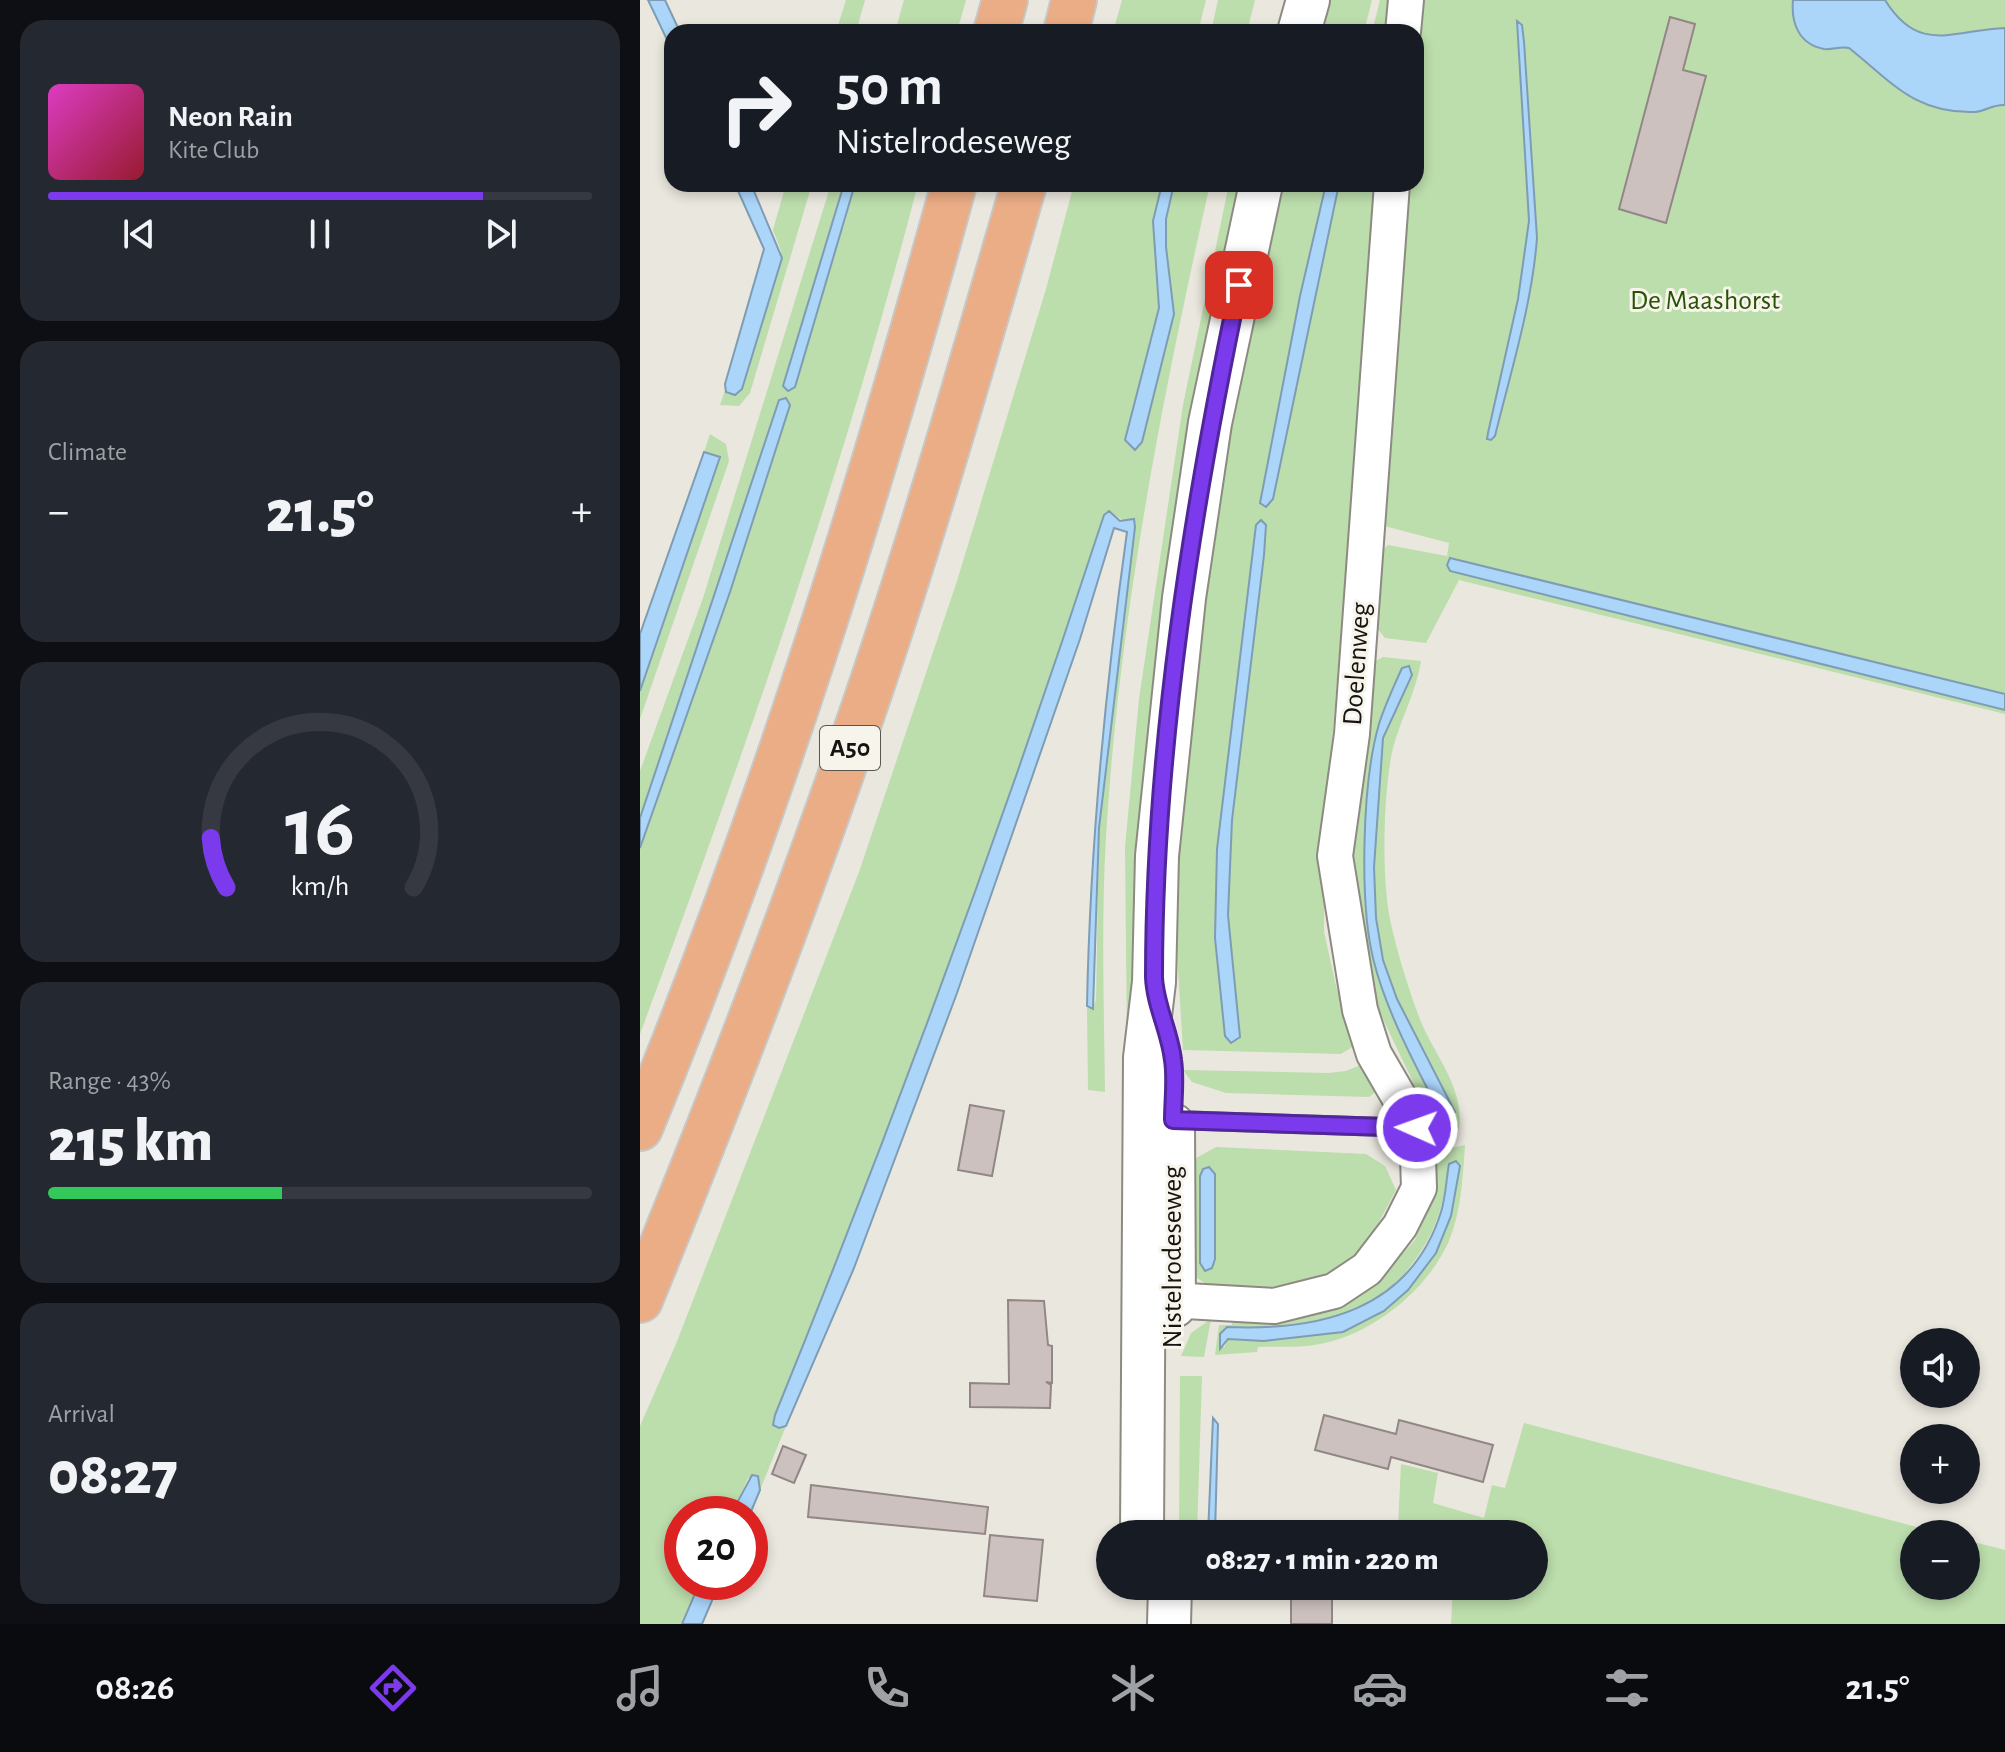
<!DOCTYPE html>
<meta charset="utf-8">
<style>
body{margin:0;font-family:"Alegreya Sans",sans-serif;background:#242831;color:#f1f3f6;height:100vh;display:flex;flex-direction:column;font-size:30px;white-space:nowrap}
*{box-sizing:border-box;margin:0}
p{font-size:26px;color:#9ea1a6}
.icon{flex:none;width:44px;height:44px;fill:none;stroke:currentColor;stroke-width:2;stroke-linecap:round;stroke-linejoin:round}
.map{position:relative;flex:1;overflow:hidden}
.drawer{display:flex;flex-direction:column;gap:20px;padding:20px;background:#0d0f14;width:640px}
.drawer>*{flex:none}
.top-card{position:absolute;left:24px;top:24px;width:760px;height:168px;border-radius:24px;box-shadow:0 4px 12px #0003;background:#171b24;color:#f1f3f6;overflow:hidden}
.fabs{position:absolute;left:1260px;top:1328px;display:grid;gap:16px}
.fabs a{display:grid;place-items:center;width:80px;height:80px;border-radius:50%;background:#171b24;box-shadow:0 4px 12px #0003;font-size:40px}
.speed{position:absolute;left:24px;top:1496px;display:flex;gap:16px;font-size:40px;font-weight:700;text-align:center}
.speed>*{display:grid;place-content:center;width:104px;height:104px;border-radius:50%;background:#171b24;box-shadow:0 4px 12px #0003;line-height:1}
.speed .limit{border:12px solid #d22;background:#fff;color:#111}
.pin{position:absolute;display:grid;place-items:center;width:68px;height:68px;color:#fff;margin:-34px;border-radius:16px;box-shadow:0 4px 12px #0006}
.me{position:absolute;width:88px;margin:-44px;rotate:272deg;stroke-linejoin:round;filter:drop-shadow(0 0 6px #0008)}
.turn{display:flex;align-items:center;gap:28px;height:168px;padding:0 40px;font-size:36px}
.turn .icon{width:104px;height:104px;stroke-width:2.5}
.turn b{display:block;font-size:56px;line-height:68px}
.big{font-size:60px;font-weight:800;line-height:1.1}
.drawer .tile{flex:1;display:flex;flex-direction:column;justify-content:center;gap:12px;min-width:0;padding:0 28px;border-radius:24px;background:#242831}
.drawer .dial{align-items:center;gap:0}
.dial svg{height:208px;overflow:visible;fill:none;stroke:#363941;stroke-width:7;stroke-linecap:round;text-anchor:middle}
.dial text{fill:#f1f3f6;stroke:none}
.song{display:flex;align-items:center;gap:24px}
.cover{width:96px;height:96px;border-radius:12px;background:linear-gradient(135deg,hsl(310 70% 55%),hsl(350 70% 35%))}
.played{height:8px;border-radius:4px;background:linear-gradient(90deg,#7c3aed 80%,#363941 80%)}
.keys{display:flex;justify-content:space-around;direction:ltr}
.heat{display:flex;justify-content:space-between;align-items:center;font-size:44px;direction:ltr}
.charge{height:12px;border-radius:6px;background:linear-gradient(90deg,#34c759 43%,#363941 0)}
.trip{position:absolute;left:456px;top:1520px;width:452px;height:80px;border-radius:40px;background:#171b24;box-shadow:0 4px 12px #0003;font-weight:800;line-height:80px;text-align:center}
.menu{display:flex;height:128px;justify-content:space-around;align-items:center;background:#090b0e;color:#9ea1a6}
.menu .icon{width:56px;height:56px}
.menu .current{color:#7c3aed}
.menu b{font-size:36px;color:#f1f3f6}
main{display:flex;flex:1;min-height:0}
.map>svg:first-child{display:block}
.green{fill:#bcddac;fill-rule:evenodd}
.water{fill:#abd6fa;stroke:#7e9cb4;stroke-width:2}
.building{fill:#ccc1bf;stroke:#918785;stroke-width:2}
.lines{fill:none;stroke-linecap:round;stroke-linejoin:round}
.service-casing{stroke:#8d8a82;stroke-width:20}
.minor-casing{stroke:#8d8a82;stroke-width:38}
.tertiary-casing{stroke:#8d8a82;stroke-width:46}
.motorway-casing{stroke:#c7c7c6;stroke-width:48}
.service{stroke:#fff;stroke-width:16}
.minor{stroke:#fff;stroke-width:34}
.tertiary{stroke:#fff;stroke-width:42}
.motorway{stroke:#ebad85;stroke-width:44}
.route-casing{stroke:#51269a;stroke-width:20}
.route{stroke:#7c3aed;stroke-width:14}
.labels{text-anchor:middle;dominant-baseline:central;stroke-width:6;stroke-linejoin:round;paint-order:stroke}
.shield{fill:#f7f4eb;stroke:#595752;stroke-width:2}
.shield-label{font-size:26px;font-weight:bold;fill:#151411}
.park-label{font-size:28px;fill:#285303;stroke:#f7f4eb}
.street-label{font-size:28px;fill:#151411;stroke:#f7f4eb}
</style>
<main>
<section class="drawer">
<div class="tile">
<div class="song"><i class="cover"></i><div><b>Neon Rain</b><p>Kite Club</p></div></div>
<div class="played"></div>
<div class="keys"><svg class="icon" aria-label="previous" viewBox="0 0 24 24"><path d="M18 5L8 12l10 7zM5 5v14"/></svg><svg class="icon" aria-label="pause" viewBox="0 0 24 24"><path d="M8 5v14M16 5v14"/></svg><svg class="icon" aria-label="next" viewBox="0 0 24 24"><path d="M6 5l10 7-10 7zM19 5v14"/></svg></div>
</div>
<div class="tile"><p>Climate</p>
<div class="heat"><a>−</a><b class="big">21.5°</b><a>+</a></div>
</div>
<div class="tile dial"><svg viewBox="0 0 100 80">
<path d="M14 69A42 42 0 1 1 86 69"/>
<path d="M14 69A42 42 0 0 1 8 50" stroke="#7c3aed"/>
<text x="50" y="56" font-size="32" font-weight="700">16</text>
<text x="50" y="72" font-size="11">km/h</text>
</svg></div>
<div class="tile"><p>Range · 43%</p><b class="big">215 km</b><div class="charge"></div></div>
<div class="tile"><p>Arrival</p><b class="big">08:27</b></div>
</section>
<div class="map">
<svg width="1365" height="1624" viewBox="0 0 1365 1624">
<rect width="100%" height="100%" fill="#eae7de"/>
<!-- green -->
<path class="green" d="M206,0h19l-9,32h-20z
M264,0h62l-9,32h-62z
M482,0h84l-8,32h-85z
M578,0h37l-8,32h-36z
M690,0h42l-8,32h-43z
M740,0h625v694l-554,-136 -4,7 558,145v4l-546,-134 -33,63 -41,-5 -13,-16 3,-66 13,-11 59,11 2,-13 -99,-26 -26,325v90l12,54 19,51 -1,9 -13,8 -158,-4 -10,-162 26,-254 33,-219 49,-231h45l-26,112 -29,209 68,-321h77v-152h-44zM626,525l-34,295 -4,95 12,122 -15,-1 -10,-98 2,-89 39,-323z
M146,184h26l-62,209 -11,13 -19,-1 5,-15 56,-139 -8,-21z
M191,184h13l-12,42 11,3 12,-45h63c-75,289 -174,570 -278,850v-186l90,-256 59,-192h-10l-139,418v-47l63,-173z
M434,184h88l-9,38 6,86 -34,132 13,8 36,-134 -8,-67v-28l8,-35h36c-48,214 -91,434 -104,653 -5,85 -2,171 -1,255l-17,-2 -1,-84 6,2 3,-8 3,-172 36,-301 -26,-15 -5,3c-99,304 -209,604 -329,900l4,13 7,-2 -26,64 -2,-14 -10,2 -17,36h-49v68h18l-18,42h-42v-198l36,-82 183,-472 98,-291 89,-292z
M589,184h16l-108,867 -10,-7 -2,-197 14,-148 44,-294z
M70,434l16,10 3,17 -89,258v-28l80,-233 -16,-6z
M743,657l38,4c-5,31 -20,57 -28,87 -10,42 -12,133 -2,176 7,31 17,63 28,93 14,37 46,70 40,112l-11,2 -17,-11 -59,-124 -21,-104 15,-226zM771,675l-28,63 -9,129 2,51 7,42 14,39 58,113 -11,7 -70,-157 -10,-70 6,-112 8,-53 11,-30z
M728,1062l14,25 -13,10 -143,-4 -34,-11 -9,-12 145,3 18,-2z
M825,1145c-2,32 -4,69 -17,98 -23,50 -79,94 -134,102 -18,3 -38,1 -56,2l-1,5 -42,3 4,-30h13l1,-9 143,-33 39,-43 13,-30 9,-47 14,-15zM820,1166l-9,50 -15,37 -28,37 -24,21 -41,21 -79,9 -36,-2 -4,9 -4,-14 7,-7c33,1 67,2 98,-5 67,-16 116,-79 122,-146z
M576,1147l150,7 19,12 11,24c-15,28 -30,62 -58,79 -27,17 -91,22 -122,17 -13,-1 -22,-10 -30,-20l5,-105zM563,1169l12,5 -3,94 -12,-5v-87z
M571,1319l-7,38 -23,-1 10,-23z
M540,1376h22l-5,158h-18z
M884,1423l419,111h-29v52h52v-46l39,10v74h-554l2,-38h81v-52h-127l-9,-7 3,-63 37,9 -5,30 51,15 8,-33 13,3z"/>
<!-- water -->
<path class="water" d="M8,0h17l15,32h-8v18z
M1153,0h92c34,55 68,30 120,28v77c-12,-1 -19,6 -30,7 -61,2 -84,-31 -126,-64 -9,-2 -16,2 -25,1 -26,-5 -33,-27 -31,-49z
M877,21l5,4 2,17 13,196c-5,66 -26,133 -42,198l-4,4 -4,-1 1,-6 30,-134 11,-78z
M95,184h16l31,74 -40,131 -7,6 -9,-3 -1,-8 39,-135z
M204,184h11l-60,203 -7,4 -5,-5z
M522,184h12l-8,35v28l8,67 -32,128 -7,8 -10,-10 34,-132 -6,-87z
M686,184h13l-66,315 -7,8 -6,-4 40,-207z
M146,398l4,7 -60,187 -90,256v-30l139,-418z
M64,452l16,5 -80,234v-57z
M469,511l11,10 14,-2 1,8 -36,301 -6,181 -6,-3c3,-159 18,-316 40,-474l-13,-4 -34,111 -123,354 -103,275 -68,158 -7,2 -6,-3 2,-10c120,-296 230,-596 329,-900z
M621,520l5,5 -2,30 -32,265 -4,95 12,122 -9,6 -6,-7 -10,-98 2,-89 39,-324z
M810,558l555,136v16l-555,-139 -3,-6z
M769,666l3,9 -29,63 -9,129 2,51 7,42 14,39 58,113 -12,7c-24,-47 -56,-105 -69,-157 -15,-57 -12,-180 5,-238 6,-19 15,-38 23,-56z
M816,1161l4,5 -9,50 -15,37 -28,37 -24,21 -41,21 -79,9 -36,-2 -8,10v-15l7,-7c92,4 183,-16 214,-115 5,-16 5,-32 8,-48z
M569,1167l6,7v85l-3,9 -7,3 -5,-8v-87l3,-7z
M573,1418l5,6 -3,110h-7z
M112,1475l6,1 2,14 -10,24h-19z
M60,1582h20l-18,42h-20z"/>
<!-- building -->
<path class="building" d="M1030,17l25,7 -12,46 23,6 -40,147 -47,-14z
M330,1105l34,6 -12,65 -34,-6z
M368,1300l36,1 4,44 4,1v37l-6,-1 5,3 -1,23 -80,-1v-24l39,1z
M684,1415l72,19 3,-14 94,25 -10,37 -92,-25 -3,12 -73,-19z
M143,1446l23,9 -12,28 -22,-9z
M171,1485l177,22 -3,27 -177,-17z
M350,1535l53,5 -6,61 -53,-5z
M651,1586h41v38h-41z"/>
<g class="lines">
<!-- service casing -->
<g class="service-casing">
<path id="service" d="M534,1120l243,8"/>
</g>
<!-- minor casing -->
<g class="minor-casing">
<path id="minor" d="M763,32l3,-32
M511,1299l123,7 60,-15 33,-22 33,-43 19,-38 -2,-60 -43,-74 -14,-44 -25,-154 17,-122 40,-550"/>
</g>
<!-- tertiary casing -->
<g class="tertiary-casing">
<path id="tertiary" d="M659,32l9,-32
M533,1125l1,181
M502,1534l3,-476 9,-76 3,-126 27,-258 26,-175 51,-239
M529,1624l1,-38"/>
</g>
<!-- motorway casing -->
<g class="motorway-casing">
<path id="motorway" d="M356,32l9,-32
M426,32l8,-32
M0,1128c127,-309 226,-622 314,-944
M0,1300c76,-187 149,-375 215,-566 63,-181 116,-366 169,-550"/>
</g>
<!-- service -->
<use href="#service" class="service"/>
<!-- minor -->
<use href="#minor" class="minor"/>
<!-- tertiary -->
<use href="#tertiary" class="tertiary"/>
<!-- motorway -->
<use href="#motorway" class="motorway"/>
</g>
<g class="lines">
<!-- route casing -->
<g class="route-casing">
<path id="route" d="M599,285c-47,225 -85,462 -85,692 1,28 16,55 19,83 3,19 0,41 0,60l244,8"/>
</g>
<!-- route -->
<use href="#route" class="route"/>
</g>
<g class="labels">
<!-- shield labels -->
<rect class="shield" x="180" y="726" width="60" height="44" rx="6"/>
<g class="shield-label">
<text x="210" y="748">A50</text>
</g>
<!-- park labels -->
<g class="park-label">
<text x="1065" y="301">De Maashorst</text>
</g>
<!-- street labels -->
<g class="street-label">
<text transform="translate(717 664) rotate(-86)">Doelenweg</text>
<text transform="translate(533 1257) rotate(-90)">Nistelrodeseweg</text>
</g>
</g>
</svg>
<div class="fabs">
<a><svg class="icon" aria-label="sound" viewBox="0 0 24 24"><path d="M4 9h4l5-4v14l-5-4H4zM17 9q2 3 0 6"/></svg></a>
<a>+</a>
<a>−</a>
</div>
<div class="speed"><div class="limit">20</div></div>
<div class="pin" style="left:599px;top:285px;background:#d93025"><svg class="icon" aria-label="arrive" viewBox="0 0 24 24"><path d="M6 21V4h12l-3 4 3 4H6"/></svg></div>
<svg class="me" style="left:777px;top:1128px" viewBox="-20 -20 40 40"><circle r="17" fill="#7c3aed" stroke="#fff" stroke-width="3"/><path d="M0-11L8 9 0 5-8 9z" fill="#fff"/></svg>
<div class="trip">08:27 · 1 min · 220 m</div>
<div class="top-card">
<div class="turn"><svg class="icon" aria-label="right" viewBox="0 0 24 24"><path d="M7 20v-9h11M14 6l5 5-5 5"/></svg><div><b>50 m</b>Nistelrodeseweg</div></div>
</div>
</div>
</main>
<nav class="menu">
<b>08:26</b>
<svg class="icon current" aria-label="directions" viewBox="0 0 24 24"><path d="M12 3l9 9-9 9-9-9zM9 14v-3h6M13 9l2 2-2 2"/></svg>
<svg class="icon" aria-label="music" viewBox="0 0 24 24"><path d="M9 18V5l10-2v13"/><circle cx="6" cy="18" r="3"/><circle cx="16" cy="16" r="3"/></svg>
<svg class="icon" aria-label="phone" viewBox="0 0 24 24"><path d="M5 4h4l2 5-3 2q2 4 5 5l2-3 5 2v4C11 20 4 13 5 4z"/></svg>
<svg class="icon" aria-label="climate" viewBox="0 0 24 24"><path d="M12 3v18M4 7l16 10M4 17L20 7"/></svg>
<svg class="icon" aria-label="car" viewBox="0 0 24 24"><path d="M5 17H2v-5l4-1 3-4h7l3 4 3 1v5h-3M9 17h6M6 11h13"/><circle cx="7" cy="17" r="2"/><circle cx="17" cy="17" r="2"/></svg>
<svg class="icon" aria-label="filters" viewBox="0 0 24 24"><path d="M4 7h16M4 17h16"/><circle cx="9" cy="7" r="2"/><circle cx="15" cy="17" r="2"/></svg>
<b>21.5°</b>
</nav>
